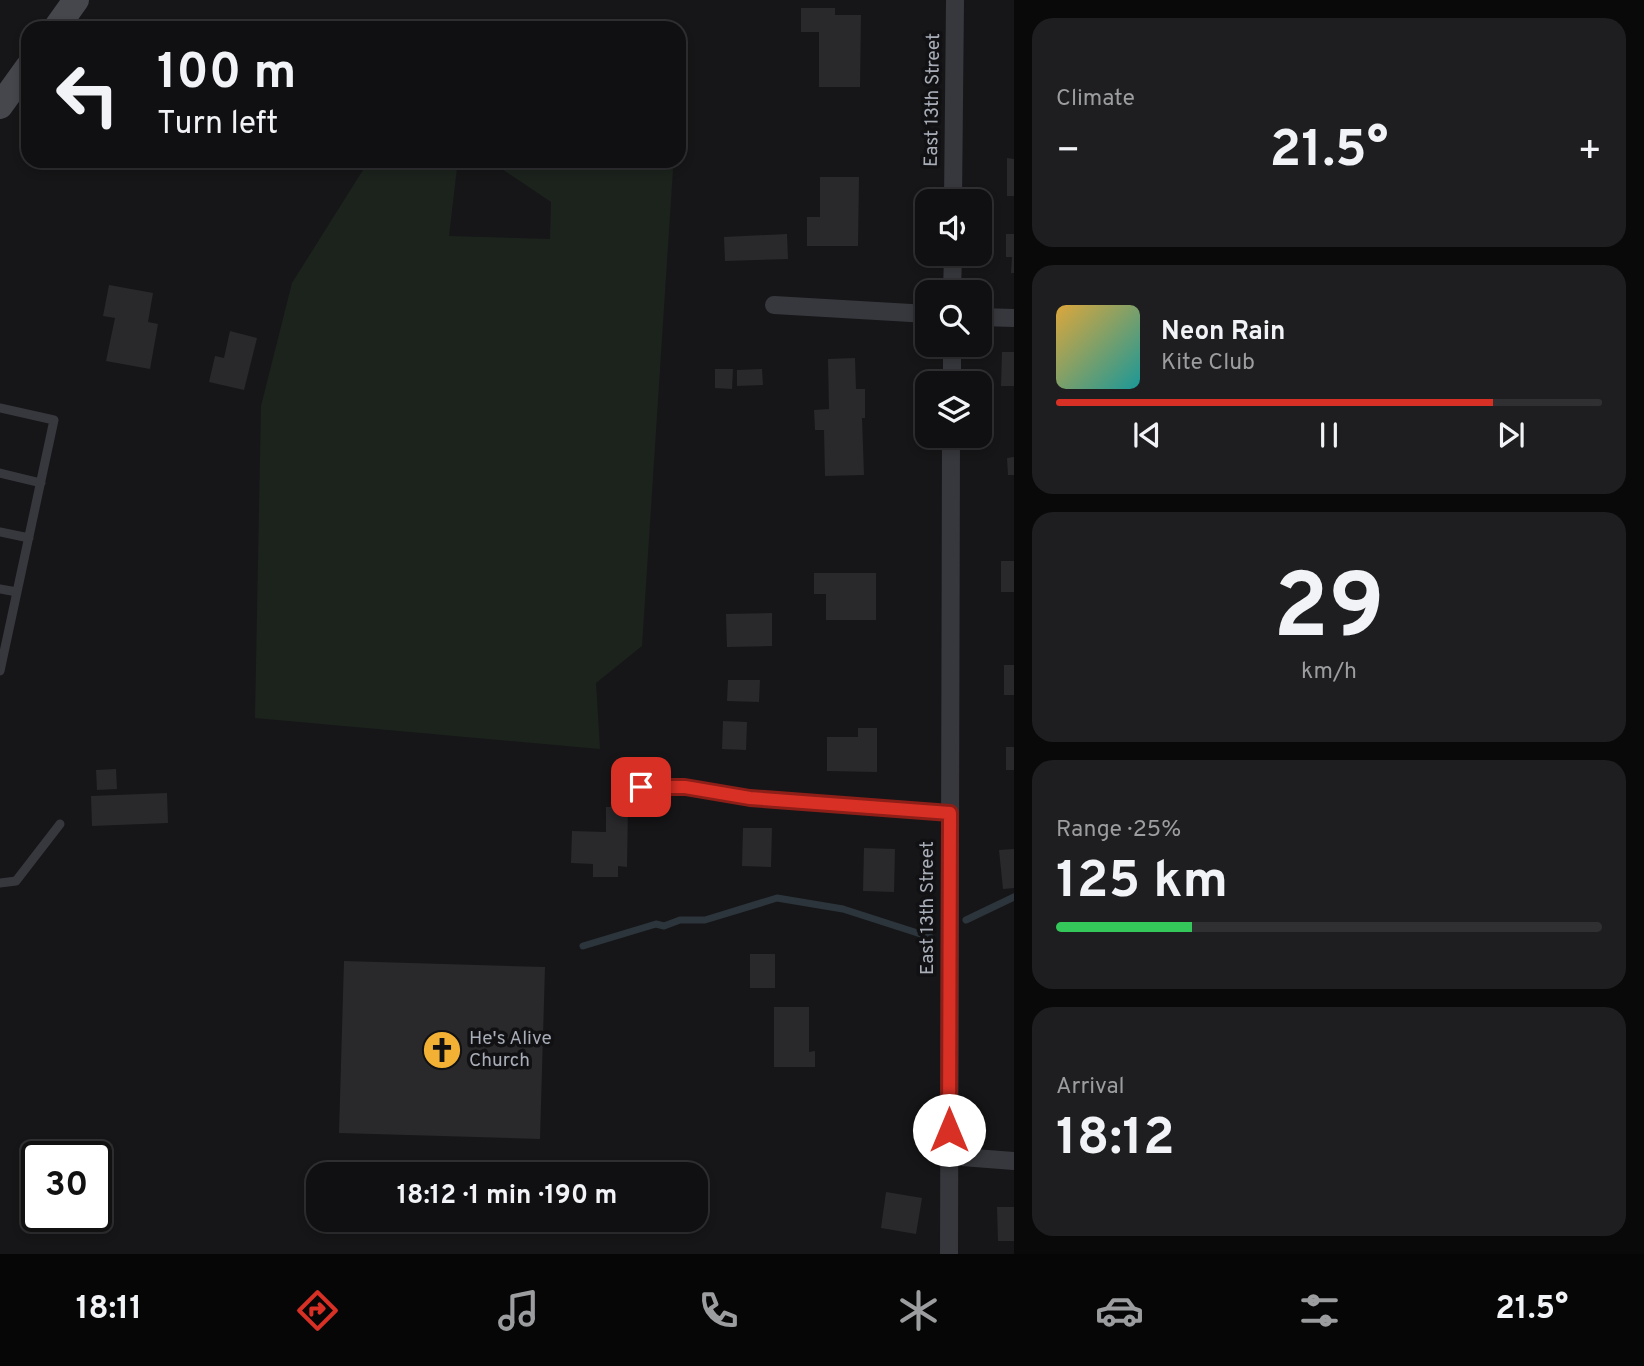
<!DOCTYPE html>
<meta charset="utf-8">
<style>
body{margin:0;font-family:Overpass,sans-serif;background:#1e1e20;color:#f1f3f6;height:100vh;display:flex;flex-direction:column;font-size:26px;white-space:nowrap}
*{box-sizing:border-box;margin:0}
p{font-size:23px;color:#9c9d9f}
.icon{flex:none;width:38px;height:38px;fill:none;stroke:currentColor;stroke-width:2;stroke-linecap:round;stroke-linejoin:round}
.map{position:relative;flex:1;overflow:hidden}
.sheet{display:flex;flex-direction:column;gap:18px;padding:18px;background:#09090a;width:630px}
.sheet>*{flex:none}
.guide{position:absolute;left:21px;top:21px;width:665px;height:147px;border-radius:21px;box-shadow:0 4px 10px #0003,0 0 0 2px #303032;background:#101012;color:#f1f3f6;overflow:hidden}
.buttons{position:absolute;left:915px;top:189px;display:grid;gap:14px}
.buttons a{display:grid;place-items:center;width:77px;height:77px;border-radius:14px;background:#101012;box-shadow:0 4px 10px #0003,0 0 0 2px #303032;font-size:35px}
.speed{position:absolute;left:21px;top:1141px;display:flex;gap:14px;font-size:35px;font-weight:700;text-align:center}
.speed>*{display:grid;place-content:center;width:91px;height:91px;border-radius:50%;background:#101012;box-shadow:0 4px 10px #0003,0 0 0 2px #303032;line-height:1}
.speed .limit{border:4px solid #111;border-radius:10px;background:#fff;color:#111}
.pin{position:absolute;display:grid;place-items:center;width:60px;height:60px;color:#fff;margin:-30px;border-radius:14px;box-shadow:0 4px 10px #0006}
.me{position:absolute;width:77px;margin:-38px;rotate:0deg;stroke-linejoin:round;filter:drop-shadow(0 0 5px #0008)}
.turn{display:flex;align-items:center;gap:24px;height:147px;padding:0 21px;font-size:32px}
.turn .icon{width:91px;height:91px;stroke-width:2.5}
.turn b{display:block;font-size:49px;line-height:60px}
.big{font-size:52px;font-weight:700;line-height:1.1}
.sheet .widget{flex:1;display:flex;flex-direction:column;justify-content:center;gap:10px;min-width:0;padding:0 24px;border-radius:21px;background:#1e1e20}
.sheet .dial{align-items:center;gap:0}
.dial b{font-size:91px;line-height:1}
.song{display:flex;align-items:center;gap:21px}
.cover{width:84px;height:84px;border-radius:10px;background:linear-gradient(135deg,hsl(40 70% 55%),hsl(180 70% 35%))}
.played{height:7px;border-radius:4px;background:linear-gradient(90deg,#d93025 80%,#303032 80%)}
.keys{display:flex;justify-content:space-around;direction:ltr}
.heat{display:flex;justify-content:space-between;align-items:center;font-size:38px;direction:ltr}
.charge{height:10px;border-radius:5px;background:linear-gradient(90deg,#34c759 25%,#303032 0)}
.trip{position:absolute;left:306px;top:1162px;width:402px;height:70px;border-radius:21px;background:#101012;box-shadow:0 4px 10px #0003,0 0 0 2px #303032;font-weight:700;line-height:70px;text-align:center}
.tabs{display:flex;height:112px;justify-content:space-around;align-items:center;background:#060607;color:#9c9d9f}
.tabs .icon{width:49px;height:49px}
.tabs .current{color:#d93025}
.tabs b{font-size:32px;color:#f1f3f6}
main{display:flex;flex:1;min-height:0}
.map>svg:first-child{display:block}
.green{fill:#1c231d}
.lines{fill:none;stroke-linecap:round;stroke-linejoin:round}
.stream{stroke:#2c353c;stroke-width:7}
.building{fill:#29292c}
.lane{stroke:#37383d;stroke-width:9}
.street{stroke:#37383d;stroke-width:18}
.secondary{stroke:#45474d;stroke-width:26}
.route-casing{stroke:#8d1f18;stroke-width:18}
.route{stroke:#d93025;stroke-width:12}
.labels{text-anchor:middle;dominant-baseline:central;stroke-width:7;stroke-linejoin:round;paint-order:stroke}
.street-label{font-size:19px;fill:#a8adb8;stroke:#111113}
.poi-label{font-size:19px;fill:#a8adb8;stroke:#111113;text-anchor:start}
</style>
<main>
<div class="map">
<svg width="1014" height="1254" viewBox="0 0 1014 1254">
<rect width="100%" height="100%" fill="#161618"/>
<!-- green -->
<path class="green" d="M490,161h76l107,8 -31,477 -46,37 4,66 -345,-31 6,-312 31,-123 76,-121 89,6 -8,68 101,3 1,-37z"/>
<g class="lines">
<!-- stream -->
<path class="stream" d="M966,920l48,-23
M583,946l73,-22 8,2 16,-6h25l72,-22 66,11 87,28"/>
</g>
<!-- building -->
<path class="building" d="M801,8h34v7h26l-1,72h-41v-55h-18z
M1007,158l7,1v37h-7z
M820,177h39l-1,69h-51v-29h13z
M787,234l1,25 -63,2 -1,-24z
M1006,234h8v39h-3l1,-16h-6z
M109,285l44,8 -5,29 10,2 -8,45 -44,-8 9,-43 -12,-2z
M230,331l27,7 -13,52 -35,-8 6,-26 9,2z
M1002,352h12v34h-13z
M855,358l1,31h9v29h-3l2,57 -39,1 -1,-46h-9l-1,-20 15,-1 -1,-50z
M715,369h18l-1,20 -17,-1z
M762,369l1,16 -26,1v-16z
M1014,457v18h-6l-1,-17z
M1001,561h13v31h-13z
M814,573h62v47h-50v-26h-12z
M772,613v33l-45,1 -1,-33z
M1004,665h10v30h-10z
M728,680h32l-1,22 -32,-1z
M723,721l24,1 -1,28 -24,-1z
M858,728h19v44l-50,-1v-34h31z
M1006,747h8v23h-8z
M116,769l1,20 -20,1 -1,-20z
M167,793l1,30 -76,3 -1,-30z
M606,807h22l-1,60 -9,-1v11h-25v-13l-22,-1 1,-32 34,1z
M743,828h29l-1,39 -29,-1z
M864,848l31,1 -1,43 -31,-1z
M1014,849v39l-11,1 -4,-39z
M750,954h25v34h-25z
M344,961l201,6 -5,172 -201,-6z
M774,1007h35v45l6,-1v16h-41z
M886,1192l36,6 -6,36 -35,-6z
M997,1207h17v34h-16z"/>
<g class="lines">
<!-- lane -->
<path class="lane" d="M0,408l54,12 -54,251
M0,473l41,10
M0,532l29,6
M0,589l17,3
M641,787h44l65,11 200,15
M0,883l16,-2 44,-57"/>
<!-- street -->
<path class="street" d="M953,201l2,-201
M952,292l1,-38
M774,305l154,9
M980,317l34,1
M952,383v-38
M949,1156l65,5
M949,1254l2,-818"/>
<!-- secondary -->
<path class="secondary" d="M56,28l20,-28
M0,106l28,-39"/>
</g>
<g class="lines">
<!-- route casing -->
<g class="route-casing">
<path id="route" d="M641,787h44l65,11 200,15 -1,317"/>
</g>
<!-- route -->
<use href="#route" class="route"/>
</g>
<!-- icons -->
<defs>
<g id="church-disc" transform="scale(2.0125)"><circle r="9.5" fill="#f2b134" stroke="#111113"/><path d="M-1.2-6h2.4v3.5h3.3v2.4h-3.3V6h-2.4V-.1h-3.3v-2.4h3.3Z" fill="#111"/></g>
</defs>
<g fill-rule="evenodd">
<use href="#church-disc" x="442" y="1050"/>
</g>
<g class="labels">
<!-- street labels -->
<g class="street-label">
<text transform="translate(933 100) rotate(-89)">East 13th Street</text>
<text transform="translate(928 908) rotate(-90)">East 13th Street</text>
</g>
<!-- poi labels -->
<g class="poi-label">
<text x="469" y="1039">He's Alive<tspan x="469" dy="22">Church</tspan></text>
</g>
</g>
</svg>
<div class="buttons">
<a><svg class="icon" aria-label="sound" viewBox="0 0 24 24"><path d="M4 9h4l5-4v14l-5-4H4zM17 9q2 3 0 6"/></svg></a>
<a><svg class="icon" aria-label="search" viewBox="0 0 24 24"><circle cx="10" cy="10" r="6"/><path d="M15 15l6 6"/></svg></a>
<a><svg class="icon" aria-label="layers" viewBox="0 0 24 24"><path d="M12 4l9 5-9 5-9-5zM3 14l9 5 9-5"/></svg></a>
</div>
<div class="speed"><div class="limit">30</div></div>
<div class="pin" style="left:641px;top:787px;background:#d93025"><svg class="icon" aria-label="arrive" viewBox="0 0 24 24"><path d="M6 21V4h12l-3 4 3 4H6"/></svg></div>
<svg class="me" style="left:949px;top:1130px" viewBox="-20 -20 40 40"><circle r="19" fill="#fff"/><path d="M0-13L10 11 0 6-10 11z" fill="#d93025"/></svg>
<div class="trip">18:12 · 1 min · 190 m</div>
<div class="guide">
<div class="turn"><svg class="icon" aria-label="left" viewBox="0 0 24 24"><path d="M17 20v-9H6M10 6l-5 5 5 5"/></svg><div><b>100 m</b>Turn left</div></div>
</div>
</div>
<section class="sheet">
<div class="widget"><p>Climate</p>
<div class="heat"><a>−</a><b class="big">21.5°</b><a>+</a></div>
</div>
<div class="widget">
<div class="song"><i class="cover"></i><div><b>Neon Rain</b><p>Kite Club</p></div></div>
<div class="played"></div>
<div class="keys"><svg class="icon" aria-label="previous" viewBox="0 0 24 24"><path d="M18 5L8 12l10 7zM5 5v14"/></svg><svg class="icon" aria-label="pause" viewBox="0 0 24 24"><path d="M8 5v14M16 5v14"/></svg><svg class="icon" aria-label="next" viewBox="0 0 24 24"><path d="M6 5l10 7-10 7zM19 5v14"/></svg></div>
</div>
<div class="widget dial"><b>29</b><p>km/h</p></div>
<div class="widget"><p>Range · 25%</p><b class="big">125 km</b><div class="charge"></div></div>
<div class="widget"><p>Arrival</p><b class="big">18:12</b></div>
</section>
</main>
<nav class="tabs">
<b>18:11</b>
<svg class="icon current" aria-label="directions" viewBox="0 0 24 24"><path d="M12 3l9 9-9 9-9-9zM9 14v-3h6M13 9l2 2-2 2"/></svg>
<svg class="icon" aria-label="music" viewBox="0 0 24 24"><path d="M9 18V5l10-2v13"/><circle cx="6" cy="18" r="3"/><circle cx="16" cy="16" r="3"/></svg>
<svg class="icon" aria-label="phone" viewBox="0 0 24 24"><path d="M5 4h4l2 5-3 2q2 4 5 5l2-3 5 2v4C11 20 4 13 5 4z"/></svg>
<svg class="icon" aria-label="climate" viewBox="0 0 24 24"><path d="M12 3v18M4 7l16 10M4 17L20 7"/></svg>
<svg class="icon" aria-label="car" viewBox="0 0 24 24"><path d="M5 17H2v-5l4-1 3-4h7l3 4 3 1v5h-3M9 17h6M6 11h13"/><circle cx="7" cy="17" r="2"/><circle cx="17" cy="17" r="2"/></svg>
<svg class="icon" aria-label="filters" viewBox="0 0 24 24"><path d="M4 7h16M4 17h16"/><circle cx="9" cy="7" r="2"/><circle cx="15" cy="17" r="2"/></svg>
<b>21.5°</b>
</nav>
